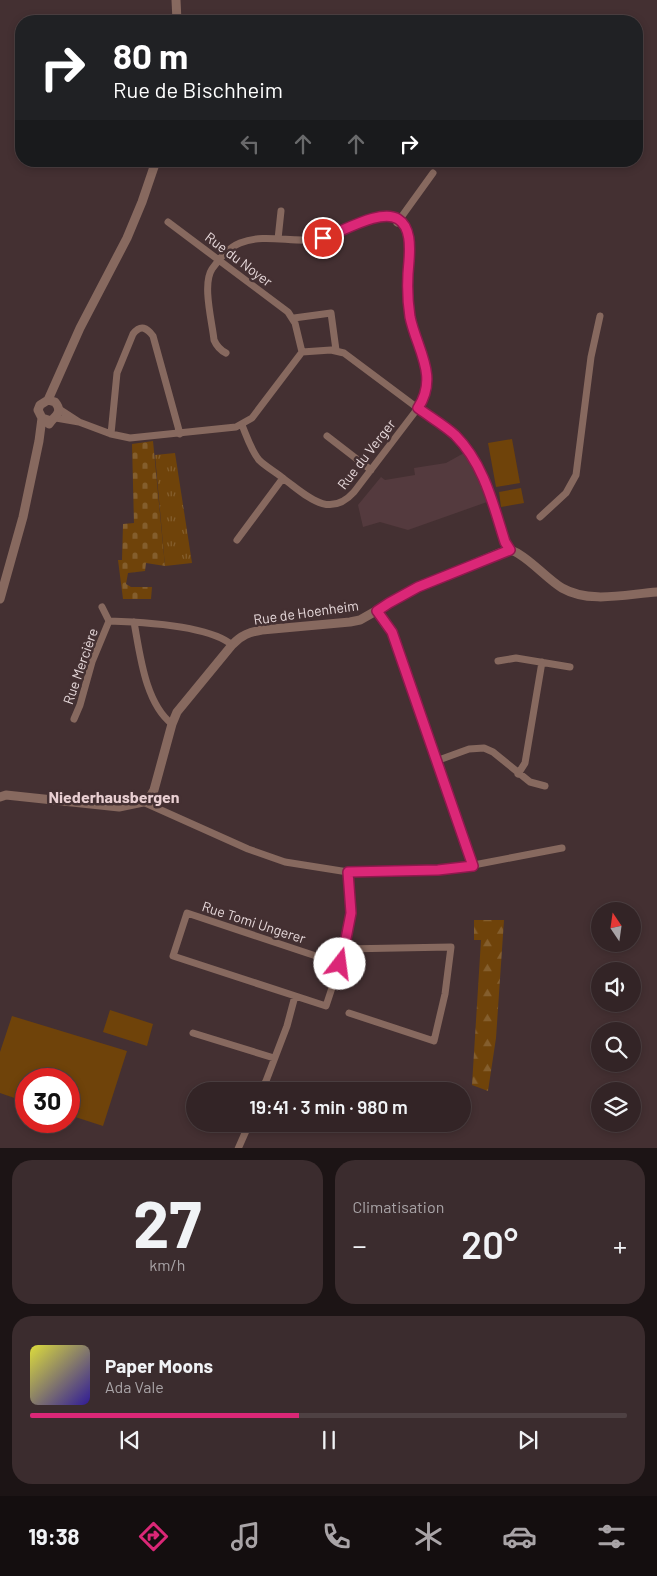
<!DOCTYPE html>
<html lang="fr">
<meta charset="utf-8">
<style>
body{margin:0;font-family:Barlow,sans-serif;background:#3b2c2e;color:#f1f3f6;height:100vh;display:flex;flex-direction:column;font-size:19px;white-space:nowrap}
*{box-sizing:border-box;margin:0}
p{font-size:16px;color:#a9a4a7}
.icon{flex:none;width:28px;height:28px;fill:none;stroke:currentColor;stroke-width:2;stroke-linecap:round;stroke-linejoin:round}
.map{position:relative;height:1148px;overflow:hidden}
.details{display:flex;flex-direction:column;gap:12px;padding:12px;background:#1c1415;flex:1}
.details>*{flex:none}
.banner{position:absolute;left:15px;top:15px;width:628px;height:152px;border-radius:20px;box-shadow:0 2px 8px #0003,0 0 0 1px #4e4143;background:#202124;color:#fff;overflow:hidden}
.needle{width:32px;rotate:347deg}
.tools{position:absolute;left:591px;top:902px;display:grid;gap:10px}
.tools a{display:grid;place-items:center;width:50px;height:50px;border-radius:50%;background:#332426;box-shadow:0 2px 8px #0003,0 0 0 1px #4e4143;font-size:25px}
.speed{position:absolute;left:15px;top:1068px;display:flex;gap:10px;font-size:25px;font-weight:700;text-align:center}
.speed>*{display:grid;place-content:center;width:65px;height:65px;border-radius:50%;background:#332426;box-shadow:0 2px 8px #0003,0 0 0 1px #4e4143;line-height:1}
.speed .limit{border:8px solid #d22;background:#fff;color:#111}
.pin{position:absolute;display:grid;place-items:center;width:42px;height:42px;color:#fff;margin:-21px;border:2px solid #fff;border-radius:50%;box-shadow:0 1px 5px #0007}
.me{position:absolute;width:55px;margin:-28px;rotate:15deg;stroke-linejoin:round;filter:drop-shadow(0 0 4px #0008)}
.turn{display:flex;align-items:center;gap:18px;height:105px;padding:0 15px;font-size:22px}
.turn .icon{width:65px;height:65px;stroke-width:2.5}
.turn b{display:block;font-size:35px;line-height:42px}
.lanes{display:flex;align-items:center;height:48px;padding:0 15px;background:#0003;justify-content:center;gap:25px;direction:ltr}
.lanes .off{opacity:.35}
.big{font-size:38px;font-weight:600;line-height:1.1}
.details .card{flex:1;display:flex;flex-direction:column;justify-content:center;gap:8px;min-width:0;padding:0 18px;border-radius:20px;background:#3b2c2e}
.details .dial{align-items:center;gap:0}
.dial b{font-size:65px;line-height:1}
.song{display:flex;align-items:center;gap:15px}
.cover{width:60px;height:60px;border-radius:8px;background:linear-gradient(135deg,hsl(60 70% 55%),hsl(250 70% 35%))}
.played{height:5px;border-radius:2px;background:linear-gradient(90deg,#db2777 45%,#4e4143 45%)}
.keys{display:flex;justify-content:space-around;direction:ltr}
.heat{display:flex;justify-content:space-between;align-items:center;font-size:28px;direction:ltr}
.details .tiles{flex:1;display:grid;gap:12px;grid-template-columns:1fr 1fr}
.card:last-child{grid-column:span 2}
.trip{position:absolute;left:186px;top:1082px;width:285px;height:50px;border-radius:25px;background:#332426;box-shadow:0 2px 8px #0003,0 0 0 1px #4e4143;font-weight:600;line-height:50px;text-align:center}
.tab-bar{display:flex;height:80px;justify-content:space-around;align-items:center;background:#140e0f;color:#a9a4a7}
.tab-bar .icon{width:35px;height:35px}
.tab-bar .on{color:#db2777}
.tab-bar b{font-size:22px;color:#f1f3f6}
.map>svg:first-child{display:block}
.built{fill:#543a3e}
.green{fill:#6f430a}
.forest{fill:url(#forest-firs)}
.cemetery{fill:url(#cemetery-stones)}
.park{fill:url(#park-tufts)}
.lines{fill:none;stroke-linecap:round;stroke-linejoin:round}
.minor{stroke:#87695f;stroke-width:7}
.tertiary{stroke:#87695f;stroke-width:9}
.route-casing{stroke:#8e194d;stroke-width:12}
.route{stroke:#db2777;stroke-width:9}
.labels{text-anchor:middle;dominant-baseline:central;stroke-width:5;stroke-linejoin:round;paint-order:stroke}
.street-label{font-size:14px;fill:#e8dadc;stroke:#443032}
.quarter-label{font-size:16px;font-weight:bold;fill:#e9cfd2;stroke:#443032}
</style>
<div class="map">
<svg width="657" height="1149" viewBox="0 0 657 1149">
<defs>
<pattern id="forest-firs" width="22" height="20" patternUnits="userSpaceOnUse" patternTransform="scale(1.25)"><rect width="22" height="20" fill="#6f430a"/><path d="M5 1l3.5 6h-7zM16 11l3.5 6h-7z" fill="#845e2d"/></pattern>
<pattern id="cemetery-stones" width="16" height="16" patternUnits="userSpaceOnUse" patternTransform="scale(1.25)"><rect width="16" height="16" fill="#6f430a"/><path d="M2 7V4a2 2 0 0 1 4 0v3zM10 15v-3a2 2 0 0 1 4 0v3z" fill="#845e2d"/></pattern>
<pattern id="park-tufts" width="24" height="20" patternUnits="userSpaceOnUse" patternTransform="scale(1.25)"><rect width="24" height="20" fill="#6f430a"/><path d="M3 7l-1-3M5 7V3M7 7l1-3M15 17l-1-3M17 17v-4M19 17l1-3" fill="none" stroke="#845e2d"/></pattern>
</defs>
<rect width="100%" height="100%" fill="#443032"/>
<!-- built -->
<path class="built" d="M464,453l14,23 9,26 -79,28 -28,-8 -17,5 -5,-22 23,-28 4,3 30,-5 -1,-7 32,-5z"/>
<!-- green -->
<path class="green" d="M512,439l8,44 -24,4 -8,-44z
M521,488l3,15 -23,4 -2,-15z
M110,1010l43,14 -6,22 -44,-14z
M12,1016l115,35 -24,75 -34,-11v-36h-43v23l-26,-9v-41z"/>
<!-- forest -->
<path class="forest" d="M474,920h30l-8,118 -8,53 -16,-6 9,-145h-7z"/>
<!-- cemetery -->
<path class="cemetery" d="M153,441l12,125 -19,-3 -1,8 -17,2 -2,11 5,3h21l-1,12h-28l-5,-39h4l1,-36 11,-1 -2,-79z"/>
<!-- park -->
<path class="park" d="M175,453l17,110 -27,3 -10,-111z"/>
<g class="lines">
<!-- minor -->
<path class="minor" d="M168,222l120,90 7,11 7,29 29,-2 13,3 111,83 26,35 28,79
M397,223l36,-50
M278,239l3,-28
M294,318l37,-5 5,37
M226,353c-6,-3 -9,-6 -12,-13 -2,-19 -12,-56 -2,-71 8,-11 16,-21 28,-26 27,-11 56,2 84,-5 21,-6 59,-34 78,-16l7,21 -2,41 1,23 6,24 13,37 -1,22 -8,18 -64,84c-25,28 -48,3 -70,-13 -8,-7 -18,-12 -25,-19 -8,-10 -12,-23 -17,-35
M56,418l23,4 -20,-13
M79,422l32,12 19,4 106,-11 16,-9 50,-66
M111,434l6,-61 16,-39c8,-10 14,-6 20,2l27,98
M327,436l44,34
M540,517l26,-24 10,-18 15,-118 9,-41
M237,540l46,-62
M102,607l7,14c31,1 100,4 123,24
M377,611l15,21 81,234
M134,622c6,32 11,81 38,102
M498,661l18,-3 54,9
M74,719l6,-14 12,-43 17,-41
M436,761l33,-12 15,-1 9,4 37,30 15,4
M518,774l7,-11 17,-101
M143,802l105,47 37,13 63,10 110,-4 104,-20
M344,949l107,-2 -6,47 -11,47 -85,-28
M340,964l-153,-51 -14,43 153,50c10,-30 20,-60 24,-91 2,-14 -2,-29 -2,-43
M193,1033l81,25
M260,1091l6,-10 21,-55 8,-30
M238,1149l11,-25"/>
<!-- tertiary -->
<path class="tertiary" d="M176,0l1,21
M48,400l7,2c9,11 -1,14 -6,22
M51,421l-9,-3 -4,-8 2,-5 8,-5 32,-72 47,-90 15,-36 14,-41
M0,599l23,-82 16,-76 3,-23
M0,797l6,-2 113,12 24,-5 7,-5 4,-7 18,-66 5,-12 55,-67c9,-10 18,-13 30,-15l88,-8 10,-2 58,-33 84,-35c4,-1 7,-2 11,-1 13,4 35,29 49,37 28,16 65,6 95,4"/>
</g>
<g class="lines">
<!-- route casing -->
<g class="route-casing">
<path id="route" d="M323,238c19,-6 58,-30 75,-19 13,8 12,28 11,42 -2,19 -2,37 1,56 7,33 29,59 8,91 12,9 26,17 37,27 29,29 38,69 50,107l5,8 -92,37 -29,16 -12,8 15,21 81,234 -35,4 -90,2 3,41 -7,36 -4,15"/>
</g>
<!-- route -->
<use href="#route" class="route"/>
</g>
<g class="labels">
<!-- street labels -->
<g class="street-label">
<text transform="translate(239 259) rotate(37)">Rue du Noyer</text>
<text transform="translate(366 454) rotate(-52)">Rue du Verger</text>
<text transform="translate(306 612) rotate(-8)">Rue de Hoenheim</text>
<text transform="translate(80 666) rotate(-71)">Rue Mercière</text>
<text transform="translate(254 922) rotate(18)">Rue Tomi Ungerer</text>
</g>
<!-- quarter labels -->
<g class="quarter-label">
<text x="114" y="796">Niederhausbergen</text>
</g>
</g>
</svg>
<div class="tools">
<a><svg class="needle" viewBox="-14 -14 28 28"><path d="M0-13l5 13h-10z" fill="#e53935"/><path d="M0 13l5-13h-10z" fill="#a9a4a7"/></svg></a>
<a><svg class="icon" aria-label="sound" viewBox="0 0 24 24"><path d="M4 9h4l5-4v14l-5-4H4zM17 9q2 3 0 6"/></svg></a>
<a><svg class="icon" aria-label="search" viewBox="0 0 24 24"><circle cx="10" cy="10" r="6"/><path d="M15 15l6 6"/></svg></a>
<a><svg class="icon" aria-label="layers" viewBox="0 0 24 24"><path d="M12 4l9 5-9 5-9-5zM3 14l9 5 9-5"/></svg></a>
</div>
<div class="speed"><div class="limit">30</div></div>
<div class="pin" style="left:323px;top:238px;background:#d93025"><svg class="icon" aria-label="arrive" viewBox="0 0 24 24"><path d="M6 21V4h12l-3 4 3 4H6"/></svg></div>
<svg class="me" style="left:340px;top:964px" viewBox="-20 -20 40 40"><circle r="19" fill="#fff"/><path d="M0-13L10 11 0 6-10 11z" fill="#db2777"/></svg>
<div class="trip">19:41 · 3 min · 980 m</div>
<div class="banner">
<div class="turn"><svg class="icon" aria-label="right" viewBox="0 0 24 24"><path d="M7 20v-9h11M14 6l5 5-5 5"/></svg><div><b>80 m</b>Rue de Bischheim</div></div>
<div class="lanes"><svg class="icon off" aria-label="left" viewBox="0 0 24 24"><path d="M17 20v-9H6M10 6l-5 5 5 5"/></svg><svg class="icon off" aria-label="ahead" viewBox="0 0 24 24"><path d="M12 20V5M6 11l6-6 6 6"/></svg><svg class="icon off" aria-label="ahead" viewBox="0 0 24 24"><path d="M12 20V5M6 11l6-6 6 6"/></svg><svg class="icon" aria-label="right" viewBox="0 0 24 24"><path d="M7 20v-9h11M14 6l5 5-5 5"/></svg></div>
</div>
</div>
<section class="details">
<div class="tiles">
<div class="card dial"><b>27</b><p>km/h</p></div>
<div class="card"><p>Climatisation</p>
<div class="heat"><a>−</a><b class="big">20°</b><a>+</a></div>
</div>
<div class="card">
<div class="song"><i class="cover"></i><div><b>Paper Moons</b><p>Ada Vale</p></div></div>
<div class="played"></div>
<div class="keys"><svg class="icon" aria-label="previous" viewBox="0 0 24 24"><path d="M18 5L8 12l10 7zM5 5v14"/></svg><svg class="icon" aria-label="pause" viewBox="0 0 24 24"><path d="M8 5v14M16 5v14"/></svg><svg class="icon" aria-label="next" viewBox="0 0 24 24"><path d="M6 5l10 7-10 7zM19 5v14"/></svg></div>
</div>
</div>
</section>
<nav class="tab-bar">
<b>19:38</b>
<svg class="icon on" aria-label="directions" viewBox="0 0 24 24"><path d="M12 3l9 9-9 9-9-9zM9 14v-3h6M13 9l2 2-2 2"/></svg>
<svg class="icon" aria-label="music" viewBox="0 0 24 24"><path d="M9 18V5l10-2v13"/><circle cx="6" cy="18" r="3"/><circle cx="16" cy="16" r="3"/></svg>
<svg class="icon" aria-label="phone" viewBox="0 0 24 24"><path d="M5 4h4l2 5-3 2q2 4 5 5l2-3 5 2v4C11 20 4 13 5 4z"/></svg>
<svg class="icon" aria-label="climate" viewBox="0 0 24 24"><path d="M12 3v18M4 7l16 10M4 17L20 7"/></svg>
<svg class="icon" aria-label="car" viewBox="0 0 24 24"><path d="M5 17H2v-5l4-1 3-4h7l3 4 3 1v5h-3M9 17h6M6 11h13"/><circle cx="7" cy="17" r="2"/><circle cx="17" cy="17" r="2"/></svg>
<svg class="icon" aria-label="filters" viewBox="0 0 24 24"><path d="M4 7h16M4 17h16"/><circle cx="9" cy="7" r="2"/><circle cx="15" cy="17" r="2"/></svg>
</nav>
